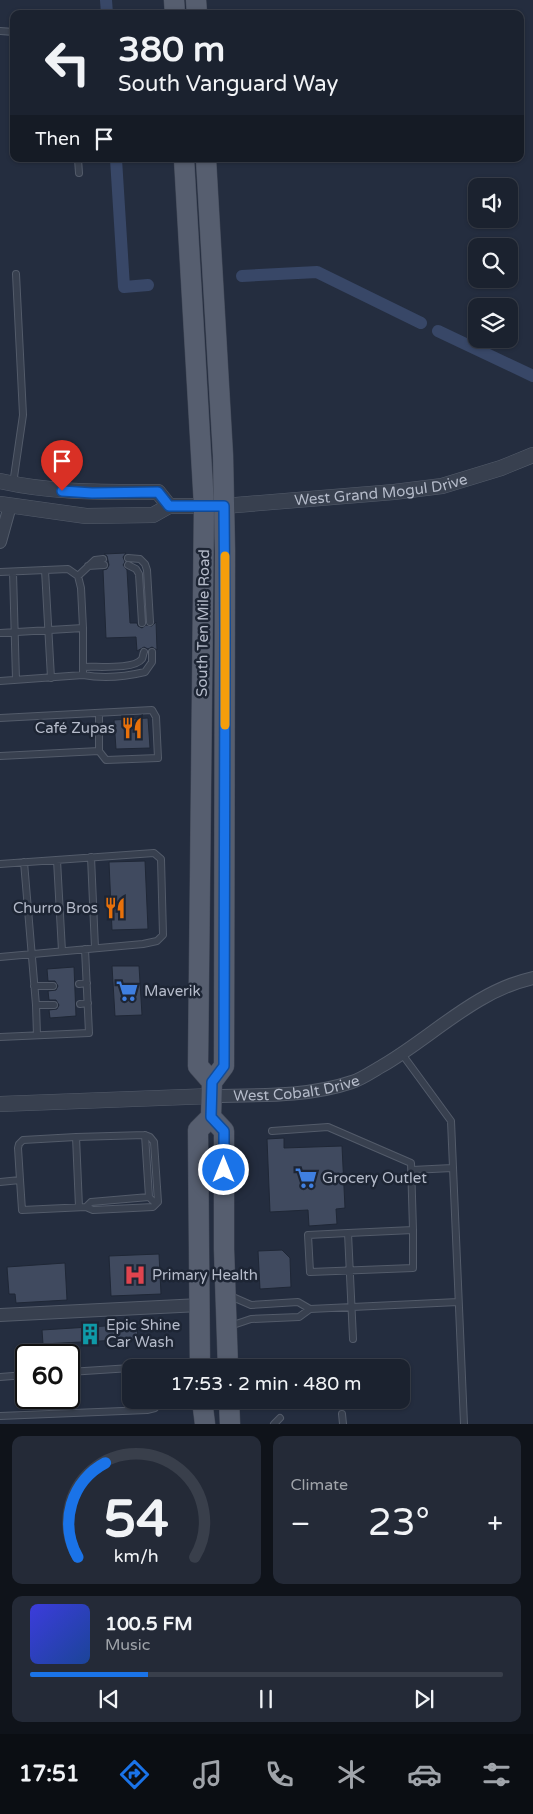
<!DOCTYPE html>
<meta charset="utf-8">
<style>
body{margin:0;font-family:"Varela Round",sans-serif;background:#242a37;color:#f1f3f6;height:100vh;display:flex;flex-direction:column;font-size:19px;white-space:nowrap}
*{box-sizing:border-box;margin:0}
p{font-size:16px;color:#a0a4aa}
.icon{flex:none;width:28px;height:28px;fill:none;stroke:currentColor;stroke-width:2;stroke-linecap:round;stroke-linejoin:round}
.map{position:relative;height:1424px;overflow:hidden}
.sheet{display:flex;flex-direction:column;gap:12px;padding:12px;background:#0f131a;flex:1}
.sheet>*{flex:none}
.banner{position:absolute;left:10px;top:10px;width:514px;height:152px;border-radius:10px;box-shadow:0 1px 4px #0004,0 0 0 1px #393f4b;background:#1b222f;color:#f1f3f6;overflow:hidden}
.tools{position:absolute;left:468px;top:178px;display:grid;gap:10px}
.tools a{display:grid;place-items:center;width:50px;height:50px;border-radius:10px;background:#1b222f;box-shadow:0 1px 4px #0004,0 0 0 1px #393f4b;font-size:25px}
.speed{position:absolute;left:15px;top:1344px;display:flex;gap:10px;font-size:25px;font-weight:700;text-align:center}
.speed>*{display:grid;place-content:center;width:65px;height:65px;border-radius:50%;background:#1b222f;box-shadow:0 1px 4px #0004,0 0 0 1px #393f4b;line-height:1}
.speed .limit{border:2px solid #111;border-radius:8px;background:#fff;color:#111}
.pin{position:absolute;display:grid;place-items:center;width:42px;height:42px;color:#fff;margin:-51px -21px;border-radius:50% 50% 50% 0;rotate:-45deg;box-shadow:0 0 5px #0007}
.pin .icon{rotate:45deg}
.me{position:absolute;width:55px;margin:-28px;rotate:0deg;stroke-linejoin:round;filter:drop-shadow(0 0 4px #0008)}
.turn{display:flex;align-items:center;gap:18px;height:105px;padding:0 25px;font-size:22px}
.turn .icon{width:65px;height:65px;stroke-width:2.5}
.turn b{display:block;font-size:35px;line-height:42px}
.then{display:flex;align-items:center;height:48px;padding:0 25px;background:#0003;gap:10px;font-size:19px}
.big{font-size:38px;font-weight:600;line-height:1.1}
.sheet .card{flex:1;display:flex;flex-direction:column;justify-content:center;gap:8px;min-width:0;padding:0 18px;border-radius:10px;background:#242a37}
.sheet .dial{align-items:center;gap:0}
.dial svg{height:130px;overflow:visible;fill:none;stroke:#393f4b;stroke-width:7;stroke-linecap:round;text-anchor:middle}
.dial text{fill:#f1f3f6;stroke:none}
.song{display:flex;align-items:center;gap:15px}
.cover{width:60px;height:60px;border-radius:8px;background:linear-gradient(135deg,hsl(240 70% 55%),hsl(220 70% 35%))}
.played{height:5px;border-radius:2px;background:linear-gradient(90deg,#1a73e8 25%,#393f4b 25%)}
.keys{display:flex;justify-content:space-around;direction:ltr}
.heat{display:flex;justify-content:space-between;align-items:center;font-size:28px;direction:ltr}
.sheet .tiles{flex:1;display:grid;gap:12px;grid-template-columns:1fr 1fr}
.card:last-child{grid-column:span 2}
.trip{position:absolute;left:122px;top:1359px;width:288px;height:50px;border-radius:10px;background:#1b222f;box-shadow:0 1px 4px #0004,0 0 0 1px #393f4b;font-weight:600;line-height:50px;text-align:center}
.menu{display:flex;height:80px;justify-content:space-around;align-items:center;background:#0b0e13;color:#a0a4aa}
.menu .icon{width:35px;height:35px}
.menu .active{color:#1a73e8}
.menu b{font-size:22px;color:#f1f3f6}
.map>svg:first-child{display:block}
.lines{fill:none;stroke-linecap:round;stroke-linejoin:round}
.canal{stroke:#384767;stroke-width:12}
.building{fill:#404a5f;stroke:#1f2736}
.service-casing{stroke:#535b6a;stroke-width:8}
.minor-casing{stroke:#535b6a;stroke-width:14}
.tertiary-casing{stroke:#535b6a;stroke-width:16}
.primary-casing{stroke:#424958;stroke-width:21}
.service{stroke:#38404f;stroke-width:6}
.minor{stroke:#38404f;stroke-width:12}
.tertiary{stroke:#38404f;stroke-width:15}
.primary{stroke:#565e6f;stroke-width:20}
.route-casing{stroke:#114b97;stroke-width:12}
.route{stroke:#1a73e8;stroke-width:9}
.slow{stroke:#f59e0b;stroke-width:9}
.labels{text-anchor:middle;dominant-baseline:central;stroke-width:5;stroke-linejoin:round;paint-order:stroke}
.street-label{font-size:15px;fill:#b5bbca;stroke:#1d2534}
.poi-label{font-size:15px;fill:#b5bbca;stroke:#1d2534;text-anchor:start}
</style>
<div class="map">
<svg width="533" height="1424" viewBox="0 0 533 1424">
<rect width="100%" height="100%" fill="#242d3f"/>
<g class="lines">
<!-- canal -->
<path class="canal" d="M106,0l1,14
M116,159l8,128 24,-2
M242,276l75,-4 104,51
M438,331l95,45"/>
</g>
<!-- building -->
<path class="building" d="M126,553l-3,4 2,5 -2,3 4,5 3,53h7l1,3 4,2 4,-3 6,1 4,-4 1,28 -5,-3 -4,2 -4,-2 -7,4 -1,-14 -30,1 -3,-68 4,-1 2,-4 -2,-9 -3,-2z
M148,718l2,30 -34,1 -2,-29z
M145,861l3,68 -36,1 -3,-68z
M112,966h27l3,49 -27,1z
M74,967l2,49 -26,2 -1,-8 8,-1 2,-4 -3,-5h-7l-1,-9 8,-1 2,-4 -3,-5h-7l-1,-12z
M284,1138v10l58,-2 3,62 -9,1 1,15 -28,2 -1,-16 -38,2 -3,-73z
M282,1250l8,8 1,29 -31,2 -2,-38z
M159,1254l2,40 -50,2 -2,-40z
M65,1263l2,37 -51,3 -1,-9h-6l-2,-27z
M137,1324l1,15 -95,5 -1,-14z"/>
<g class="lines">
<!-- service casing -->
<g class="service-casing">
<path id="service" d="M0,31l14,1
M78,159l1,14
M13,484l10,-69 -7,-141
M128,558l12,1 5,5 2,6 3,52
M128,565l8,4 3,5 3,49
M88,566l16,-1
M45,570l6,108
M0,572l68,-3 10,7 3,12 2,40
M13,572l3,108
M78,576l17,-16 8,-1
M0,633l83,-5v47l-83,6
M83,667c13,-1 51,3 59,-8 1,-2 1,-5 2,-7
M83,675c22,4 41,2 62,-3l7,-10v-10
M0,718l152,-8 4,7 2,41 -52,2 -7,-9
M0,756l99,-5v-38
M91,857l4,91
M57,860l5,91
M24,862l12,143 1,30
M0,864l154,-11 7,6 2,76 -6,6 -14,3 -143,13
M79,984l8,-1
M34,986h19
M80,1004l8,-1
M36,1005h18
M0,1037l89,-4 -4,-84
M402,1054l49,67 13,303
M272,1131l56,-4 83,36 2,67 -65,3 5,106
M145,1135l4,62 7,7
M412,1170l40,-2
M20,1180l-2,-32 1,-4 4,-4 53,-3 3,70
M0,1182l20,-2 2,30 64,-3 7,3 60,-3 5,-5 -4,-60 -4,-5 -5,-2 -69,2
M86,1207l5,-5 58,-5
M348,1233l-40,2 2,37 103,-4v-38
M228,1295l23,10 47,-3 12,7
M230,1326l21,-7 48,-2 11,-8 148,-7
M138,1368l19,-3 6,3
M69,1372l62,-4
M0,1377l26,-2
M342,1414l1,10
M0,1416l147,-6 8,-2 8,-8
M274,1424l6,-6"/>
</g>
<!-- minor casing -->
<g class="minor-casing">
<g id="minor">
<path d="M0,542l10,-36"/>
<path id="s1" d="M212,1096c46,-1 96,1 140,-14 10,-3 21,-11 30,-16 50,-29 93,-75 151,-88"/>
<path d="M0,1315l200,-10"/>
</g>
</g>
<!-- tertiary casing -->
<g class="tertiary-casing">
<g id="tertiary">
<path d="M0,481c52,12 104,11 158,11l11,14"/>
<path id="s2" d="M0,504l86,12 67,-1 16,-9h55l170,-14 48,-6 59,-18 32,-13"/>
<path d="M0,1104l212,-8"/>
</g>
</g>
<!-- primary casing -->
<g class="primary-casing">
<path id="primary" d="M174,0l1,14
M196,0l1,14
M184,159l20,347 -6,560 14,16
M211,1117l13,14v118l4,119
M200,1368l-2,-238 13,-13 1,-35 12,-16 1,-515 -2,-96 -17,-296
M202,1400l3,24
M229,1400l1,24"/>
</g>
<!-- service -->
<use href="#service" class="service"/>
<!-- minor -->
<use href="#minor" class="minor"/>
<!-- tertiary -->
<use href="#tertiary" class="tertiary"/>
<!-- primary -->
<use href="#primary" class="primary"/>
</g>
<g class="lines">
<!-- route casing -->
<g class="route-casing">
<path id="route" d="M62,491l30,2 66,-1 11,14h55l1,126 -1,434 -12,16 -1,35 13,14v39"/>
</g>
<!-- route -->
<use href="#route" class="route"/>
<!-- slow -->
<path class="slow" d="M225,725v-169"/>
</g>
<!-- icons -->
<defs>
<g id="restaurant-bare" transform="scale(1.725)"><path d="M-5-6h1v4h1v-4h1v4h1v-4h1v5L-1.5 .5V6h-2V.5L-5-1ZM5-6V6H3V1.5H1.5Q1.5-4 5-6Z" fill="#e8710a" stroke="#1d2534" stroke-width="2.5" paint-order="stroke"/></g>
<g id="supermarket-bare" transform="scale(1.725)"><path d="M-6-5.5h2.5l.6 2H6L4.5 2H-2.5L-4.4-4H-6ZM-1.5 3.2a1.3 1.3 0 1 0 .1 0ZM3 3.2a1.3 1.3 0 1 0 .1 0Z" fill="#3f7fe0" stroke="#1d2534" stroke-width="2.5" paint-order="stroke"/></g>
<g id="hospital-bare" transform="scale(1.725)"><path d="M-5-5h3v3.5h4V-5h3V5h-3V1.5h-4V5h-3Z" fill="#e0444e" stroke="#1d2534" stroke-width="2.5" paint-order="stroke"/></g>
<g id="building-bare" transform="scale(1.725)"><path d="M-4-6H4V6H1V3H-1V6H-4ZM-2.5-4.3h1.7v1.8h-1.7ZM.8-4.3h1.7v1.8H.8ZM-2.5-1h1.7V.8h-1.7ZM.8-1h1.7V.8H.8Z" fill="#0f9aa8" stroke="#1d2534" stroke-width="2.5" paint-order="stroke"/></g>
</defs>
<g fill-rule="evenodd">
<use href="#restaurant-bare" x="132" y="728"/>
<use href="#restaurant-bare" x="115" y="908"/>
<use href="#supermarket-bare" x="127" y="991"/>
<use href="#supermarket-bare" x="306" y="1178"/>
<use href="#hospital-bare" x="135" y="1275"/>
<use href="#building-bare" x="90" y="1334"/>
</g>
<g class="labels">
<!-- street labels -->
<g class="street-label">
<text stroke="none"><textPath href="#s2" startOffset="385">West Grand Mogul Drive</textPath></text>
<text transform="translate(203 623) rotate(-89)">South Ten Mile Road</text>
<text stroke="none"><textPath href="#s1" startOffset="85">West Cobalt Drive</textPath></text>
</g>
<!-- poi labels -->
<g class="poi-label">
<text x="115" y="728" text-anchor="end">Café Zupas</text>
<text x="98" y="908" text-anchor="end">Churro Bros</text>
<text x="144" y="991">Maverik</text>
<text x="322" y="1178">Grocery Outlet</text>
<text x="152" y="1275">Primary Health</text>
<text x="106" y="1325">Epic Shine<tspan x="106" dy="17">Car Wash</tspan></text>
</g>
</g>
</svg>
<div class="tools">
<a><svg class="icon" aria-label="sound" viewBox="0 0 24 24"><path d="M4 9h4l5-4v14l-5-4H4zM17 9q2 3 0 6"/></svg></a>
<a><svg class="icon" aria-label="search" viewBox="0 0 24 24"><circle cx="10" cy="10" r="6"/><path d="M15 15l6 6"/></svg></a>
<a><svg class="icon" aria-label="layers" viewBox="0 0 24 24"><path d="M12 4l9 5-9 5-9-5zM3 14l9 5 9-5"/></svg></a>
</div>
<div class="speed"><div class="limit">60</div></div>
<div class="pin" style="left:62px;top:491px;background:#d93025"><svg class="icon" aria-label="arrive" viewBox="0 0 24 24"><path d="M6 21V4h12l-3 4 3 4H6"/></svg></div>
<svg class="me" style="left:224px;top:1170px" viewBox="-20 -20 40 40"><circle r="17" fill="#1a73e8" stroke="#fff" stroke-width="3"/><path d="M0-11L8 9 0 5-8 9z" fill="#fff"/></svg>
<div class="trip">17:53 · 2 min · 480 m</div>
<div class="banner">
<div class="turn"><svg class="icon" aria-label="left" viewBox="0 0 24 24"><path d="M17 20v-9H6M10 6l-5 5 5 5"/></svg><div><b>380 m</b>South Vanguard Way</div></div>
<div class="then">Then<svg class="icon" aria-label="arrive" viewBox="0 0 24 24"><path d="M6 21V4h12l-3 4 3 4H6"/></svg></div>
</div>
</div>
<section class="sheet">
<div class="tiles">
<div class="card dial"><svg viewBox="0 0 100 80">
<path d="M14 69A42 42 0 1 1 86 69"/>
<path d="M14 69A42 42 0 0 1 31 11" stroke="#1a73e8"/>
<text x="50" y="56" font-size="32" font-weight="700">54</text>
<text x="50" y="72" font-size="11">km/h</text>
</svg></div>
<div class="card"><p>Climate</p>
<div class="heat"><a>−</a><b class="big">23°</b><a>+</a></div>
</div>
<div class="card">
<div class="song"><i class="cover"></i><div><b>100.5 FM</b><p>Music</p></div></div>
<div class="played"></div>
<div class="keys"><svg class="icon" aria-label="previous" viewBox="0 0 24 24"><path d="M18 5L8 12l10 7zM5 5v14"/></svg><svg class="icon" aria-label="pause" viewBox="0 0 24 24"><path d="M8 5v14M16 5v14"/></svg><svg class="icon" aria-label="next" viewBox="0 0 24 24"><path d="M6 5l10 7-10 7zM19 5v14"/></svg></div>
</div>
</div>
</section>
<nav class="menu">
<b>17:51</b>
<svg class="icon active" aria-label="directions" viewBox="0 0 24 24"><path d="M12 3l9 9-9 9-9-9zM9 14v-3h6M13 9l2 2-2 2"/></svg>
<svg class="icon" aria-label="music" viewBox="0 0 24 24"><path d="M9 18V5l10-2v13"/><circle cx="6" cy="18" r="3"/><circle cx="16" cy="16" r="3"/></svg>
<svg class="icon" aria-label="phone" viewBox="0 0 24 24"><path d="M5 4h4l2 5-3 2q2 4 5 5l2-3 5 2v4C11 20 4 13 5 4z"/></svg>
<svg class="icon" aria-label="climate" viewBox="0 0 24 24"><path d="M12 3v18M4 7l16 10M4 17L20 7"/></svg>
<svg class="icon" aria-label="car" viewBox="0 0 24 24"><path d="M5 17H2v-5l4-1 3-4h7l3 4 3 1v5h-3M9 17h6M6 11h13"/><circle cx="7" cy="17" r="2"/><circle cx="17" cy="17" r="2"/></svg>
<svg class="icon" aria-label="filters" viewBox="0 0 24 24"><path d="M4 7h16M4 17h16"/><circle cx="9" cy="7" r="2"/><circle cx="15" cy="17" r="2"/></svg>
</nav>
